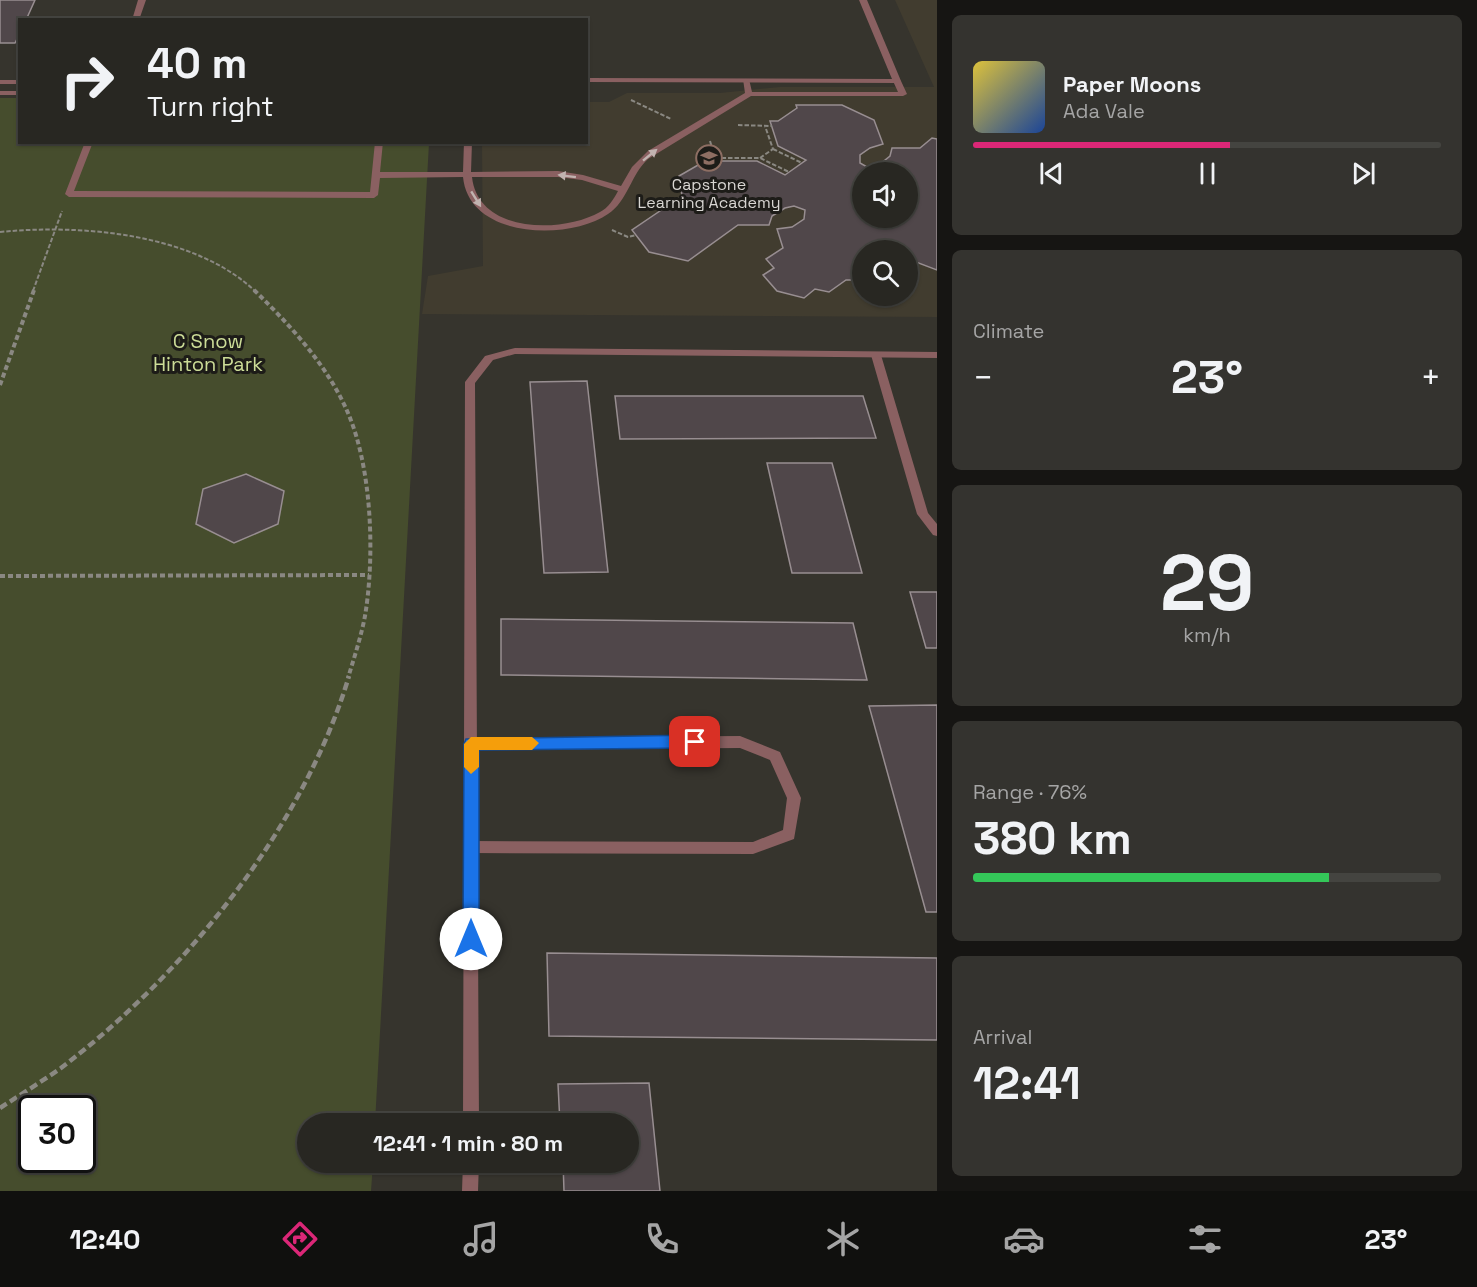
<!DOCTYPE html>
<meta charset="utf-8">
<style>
body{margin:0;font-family:"Space Grotesk",sans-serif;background:#34332f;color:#f1f3f6;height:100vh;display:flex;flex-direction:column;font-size:22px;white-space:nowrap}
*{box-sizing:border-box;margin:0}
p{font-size:20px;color:#a5a5a5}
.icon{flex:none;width:33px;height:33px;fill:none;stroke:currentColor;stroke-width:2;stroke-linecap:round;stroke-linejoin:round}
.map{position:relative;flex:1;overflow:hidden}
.details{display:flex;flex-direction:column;gap:15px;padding:15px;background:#161513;width:540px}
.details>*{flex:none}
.guide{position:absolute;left:18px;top:18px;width:570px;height:126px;border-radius:0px;box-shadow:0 2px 4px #0004,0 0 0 2px #444440;background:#282722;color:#f1f3f6;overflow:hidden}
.fabs{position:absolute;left:852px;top:162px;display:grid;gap:12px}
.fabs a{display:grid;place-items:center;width:66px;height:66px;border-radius:50%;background:#282722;box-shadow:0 2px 4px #0004,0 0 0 2px #444440;font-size:30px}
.speed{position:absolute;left:18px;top:1095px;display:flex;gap:12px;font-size:30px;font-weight:700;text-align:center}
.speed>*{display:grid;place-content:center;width:78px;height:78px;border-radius:50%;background:#282722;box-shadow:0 2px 4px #0004,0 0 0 2px #444440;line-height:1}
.speed .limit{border:3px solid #111;border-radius:9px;background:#fff;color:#111}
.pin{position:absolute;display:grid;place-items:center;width:51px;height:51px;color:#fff;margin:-26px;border-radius:12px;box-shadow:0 3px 9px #0006}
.me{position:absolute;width:66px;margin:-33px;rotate:0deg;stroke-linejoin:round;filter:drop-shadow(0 0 4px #0008)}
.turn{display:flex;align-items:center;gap:21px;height:126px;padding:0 30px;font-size:27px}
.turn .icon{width:78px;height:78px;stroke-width:2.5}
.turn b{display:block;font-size:42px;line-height:51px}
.big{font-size:45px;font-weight:700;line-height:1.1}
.details .card{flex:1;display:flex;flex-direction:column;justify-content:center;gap:9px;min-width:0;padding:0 21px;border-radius:9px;background:#34332f}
.details .dial{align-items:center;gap:0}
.dial b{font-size:78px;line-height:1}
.song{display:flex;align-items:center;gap:18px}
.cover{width:72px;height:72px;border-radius:9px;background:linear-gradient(135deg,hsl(50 70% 55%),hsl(220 70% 35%))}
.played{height:6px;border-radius:3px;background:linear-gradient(90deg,#db2777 55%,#444440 55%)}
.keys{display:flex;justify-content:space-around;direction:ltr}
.heat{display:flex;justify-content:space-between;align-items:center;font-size:33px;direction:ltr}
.charge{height:9px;border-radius:4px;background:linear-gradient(90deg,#34c759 76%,#444440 0)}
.trip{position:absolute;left:297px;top:1113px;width:342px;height:60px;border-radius:30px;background:#282722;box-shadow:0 2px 4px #0004,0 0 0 2px #444440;font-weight:700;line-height:60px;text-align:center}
.tabs{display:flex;height:96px;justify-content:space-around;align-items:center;background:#10100e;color:#a5a5a5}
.tabs .icon{width:42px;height:42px}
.tabs .on{color:#db2777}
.tabs b{font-size:27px;color:#f1f3f6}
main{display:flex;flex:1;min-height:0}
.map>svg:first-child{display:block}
.built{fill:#413c2f;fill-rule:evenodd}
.green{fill:#464d2d;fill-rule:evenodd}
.building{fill:#50474a;stroke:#988e91;stroke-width:1.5;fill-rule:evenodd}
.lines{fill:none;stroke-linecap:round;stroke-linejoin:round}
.path-far2{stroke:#8a8882;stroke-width:2;stroke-dasharray:4.5 2;stroke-linecap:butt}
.path-far1{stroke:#8a8882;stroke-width:4;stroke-dasharray:5 3;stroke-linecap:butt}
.path{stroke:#8a8882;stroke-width:4.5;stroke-dasharray:8 4;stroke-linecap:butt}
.service{fill:#8a6061;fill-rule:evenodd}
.minor{fill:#8a6061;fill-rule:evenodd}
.oneway{fill:#c1b3b0}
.route{fill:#1a73e8;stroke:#114b97;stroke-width:1.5}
.slow{fill:#f59e0b}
.labels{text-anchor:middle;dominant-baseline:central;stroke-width:6;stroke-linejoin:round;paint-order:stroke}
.far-poi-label{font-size:16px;fill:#d8d6d2;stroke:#1d1c18}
.park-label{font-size:20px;fill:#ccdc97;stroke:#1d1c18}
</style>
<main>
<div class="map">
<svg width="937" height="1191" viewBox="0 0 937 1191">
<rect width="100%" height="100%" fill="#36342d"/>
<!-- built -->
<path class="built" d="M895,0h42v317l-515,-3 6,-38 55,-10 -1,-123 104,-1 1,-40h22l18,-9h93l60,-6h154zM862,172h46v46h-46zM862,250h46v46h-46z"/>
<!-- green -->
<path class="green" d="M0,98h19l1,44 409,1 -54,980 -67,1v38l65,1 -2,28h-371zM32,1108h50v52h-50z"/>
<!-- building -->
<path class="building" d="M0,0h35l-9,20h-6v13l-5,10h-15z
M796,105h46l32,15 9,24 -13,4 -10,7v8l7,4 13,-3 10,-8 2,-8h28l12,-10 5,1v131l-29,-11v-9h-46v30h-16l-17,12 -14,-3 -11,9 -27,-7 -14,-16 11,-7 -8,-9 17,-11 -6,-19 15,-2 12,-8 1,-9 -11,-4 -9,2 -13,8 -3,9h-31l-50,36 -39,-9 -17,-22 50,-34 -3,-20 26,-15h52l28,14 21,-15 -28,-14 -8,-25h8l19,-13zM862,172h46v46h-46z
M587,381l21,191 -64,1 -14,-191z
M615,396h248l13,42 -256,1z
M767,463h65l30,110h-70z
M246,474l38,17 -6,33 -44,19 -38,-19 7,-35z
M910,592h27v56h-11z
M501,619l352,4 14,57 -366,-5z
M937,705v207h-11l-57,-206z
M547,953l390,5v82l-388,-4z
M649,1083l11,108h-96l-1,-29h65v-38h-68l-2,-40z"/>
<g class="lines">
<!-- path-far2 -->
<path class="path-far2" d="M631,100l40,19
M738,125l34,1
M710,141l6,20
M773,149l29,14
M715,158h45l29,14
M760,158l13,-9 -8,-23
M612,230l16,7 8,-2
M0,232c81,-8 193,1 255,59
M33,291l29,-80"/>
<!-- path-far1 -->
<path class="path-far1" d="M254,290c36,35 74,76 94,123 24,56 27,143 17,203 -4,21 -11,42 -17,62
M0,385l34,-95
M0,576l369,-1"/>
<!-- path -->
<path class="path" d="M0,1108c20,-13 41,-26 61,-40 124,-94 243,-241 288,-392"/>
<!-- service -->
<path class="service" d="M743,79h6l3,13h146l-5,-11 4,-2 4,2 6,13 -4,2h-152l-103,63c-17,15 -20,42 -40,55 -39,27 -139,25 -145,-37l-83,1 -2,17 -4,3 -305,-1 -4,-3 20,-52h8l-19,49 296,1 5,-50h8l-3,30h83l1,-30h8l-1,30 87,-1 25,4 38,11 11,-19 16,-16 97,-58zM472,177h86l24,3 36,11c-4,8 -10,17 -18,21 -39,22 -122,21 -128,-35z
M876,352l5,3 47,158 9,11v12l-4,-1 -16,-21 -46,-159z
M740,736l40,16 21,46 -7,41 -41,15 -282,-1 -5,-1 -2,-5 2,-5 5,-1 282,1 30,-12 4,-32 -17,-38 -30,-12 -268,2 -5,-2 -2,-4 2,-4 5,-2z"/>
<!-- minor -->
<path class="minor" d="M138,0h8l-7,20h-7z
M859,0h8l34,81 -1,2 -314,-1v-4l306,1z
M0,80h20v4h-20z
M0,91h20v4h-20z
M515,348l422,4v6l-422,-4 -22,6 -18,23 4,741h-16l2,-742 20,-26z
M463,1162h16l-1,29h-16z"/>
</g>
<!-- one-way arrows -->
<defs><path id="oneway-solid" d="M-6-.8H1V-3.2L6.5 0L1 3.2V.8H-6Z" transform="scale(1.5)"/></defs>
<g class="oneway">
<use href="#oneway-solid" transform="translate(650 155) rotate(-39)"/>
<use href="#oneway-solid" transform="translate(567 176) rotate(-173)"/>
<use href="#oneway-solid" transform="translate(476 199) rotate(58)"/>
</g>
<!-- route -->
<path class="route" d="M695,735l8,7 -8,6 -216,2v189l-2,6 -6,2 -6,-2 -2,-6 1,-195 2,-5z"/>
<!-- slow -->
<path class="slow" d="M471,737h61l7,6 -7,7h-53v17l-8,7 -7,-7v-23z"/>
<!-- icons -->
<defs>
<g id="school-ring" transform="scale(1.35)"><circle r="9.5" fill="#1d1c18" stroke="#8d6e63" stroke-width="1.5"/><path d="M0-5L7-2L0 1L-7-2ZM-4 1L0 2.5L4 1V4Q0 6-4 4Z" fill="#8d6e63"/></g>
</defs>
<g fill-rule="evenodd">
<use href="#school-ring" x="709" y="158"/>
</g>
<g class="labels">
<!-- far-poi labels -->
<g class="far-poi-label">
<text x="709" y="184">Capstone<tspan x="709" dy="18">Learning Academy</tspan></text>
</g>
<!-- park labels -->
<g class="park-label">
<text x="208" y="341">C Snow<tspan x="208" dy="23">Hinton Park</tspan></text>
</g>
</g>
</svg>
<div class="fabs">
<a><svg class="icon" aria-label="sound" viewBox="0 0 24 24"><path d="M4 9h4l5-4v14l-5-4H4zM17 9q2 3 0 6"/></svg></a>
<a><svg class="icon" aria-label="search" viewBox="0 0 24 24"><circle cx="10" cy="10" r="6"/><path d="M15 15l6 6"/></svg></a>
</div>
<div class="speed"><div class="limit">30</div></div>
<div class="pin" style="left:695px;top:742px;background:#d93025"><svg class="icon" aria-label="arrive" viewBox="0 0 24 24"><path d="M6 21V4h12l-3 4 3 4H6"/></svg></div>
<svg class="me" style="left:471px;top:939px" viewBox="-20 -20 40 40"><circle r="19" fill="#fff"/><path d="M0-13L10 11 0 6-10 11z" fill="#1a73e8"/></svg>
<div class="trip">12:41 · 1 min · 80 m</div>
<div class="guide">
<div class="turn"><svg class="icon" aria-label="right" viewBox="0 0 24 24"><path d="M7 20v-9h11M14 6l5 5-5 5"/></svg><div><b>40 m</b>Turn right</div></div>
</div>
</div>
<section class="details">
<div class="card">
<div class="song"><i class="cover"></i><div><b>Paper Moons</b><p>Ada Vale</p></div></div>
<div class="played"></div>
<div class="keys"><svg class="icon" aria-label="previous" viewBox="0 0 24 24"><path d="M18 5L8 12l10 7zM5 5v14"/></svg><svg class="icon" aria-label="pause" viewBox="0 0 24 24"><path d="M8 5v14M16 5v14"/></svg><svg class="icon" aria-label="next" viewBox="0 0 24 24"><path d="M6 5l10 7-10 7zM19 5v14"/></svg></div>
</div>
<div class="card"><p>Climate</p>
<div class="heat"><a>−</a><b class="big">23°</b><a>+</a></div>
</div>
<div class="card dial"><b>29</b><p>km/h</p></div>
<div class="card"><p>Range · 76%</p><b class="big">380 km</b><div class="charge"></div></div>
<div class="card"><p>Arrival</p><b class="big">12:41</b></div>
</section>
</main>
<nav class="tabs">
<b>12:40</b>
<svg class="icon on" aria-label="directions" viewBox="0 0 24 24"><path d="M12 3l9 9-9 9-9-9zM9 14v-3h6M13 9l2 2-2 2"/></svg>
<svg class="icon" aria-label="music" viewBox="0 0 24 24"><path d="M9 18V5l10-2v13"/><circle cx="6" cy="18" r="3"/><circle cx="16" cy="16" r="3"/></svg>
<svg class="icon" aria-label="phone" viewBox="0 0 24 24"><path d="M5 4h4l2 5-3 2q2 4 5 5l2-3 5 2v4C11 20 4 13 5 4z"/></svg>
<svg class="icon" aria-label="climate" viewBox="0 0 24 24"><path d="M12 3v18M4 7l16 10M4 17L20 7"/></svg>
<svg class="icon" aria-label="car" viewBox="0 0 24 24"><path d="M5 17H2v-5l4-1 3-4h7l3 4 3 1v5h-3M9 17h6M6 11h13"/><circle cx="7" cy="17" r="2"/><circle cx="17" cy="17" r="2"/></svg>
<svg class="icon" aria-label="filters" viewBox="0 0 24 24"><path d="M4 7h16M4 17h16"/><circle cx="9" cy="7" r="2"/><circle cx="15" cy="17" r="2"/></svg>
<b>23°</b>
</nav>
